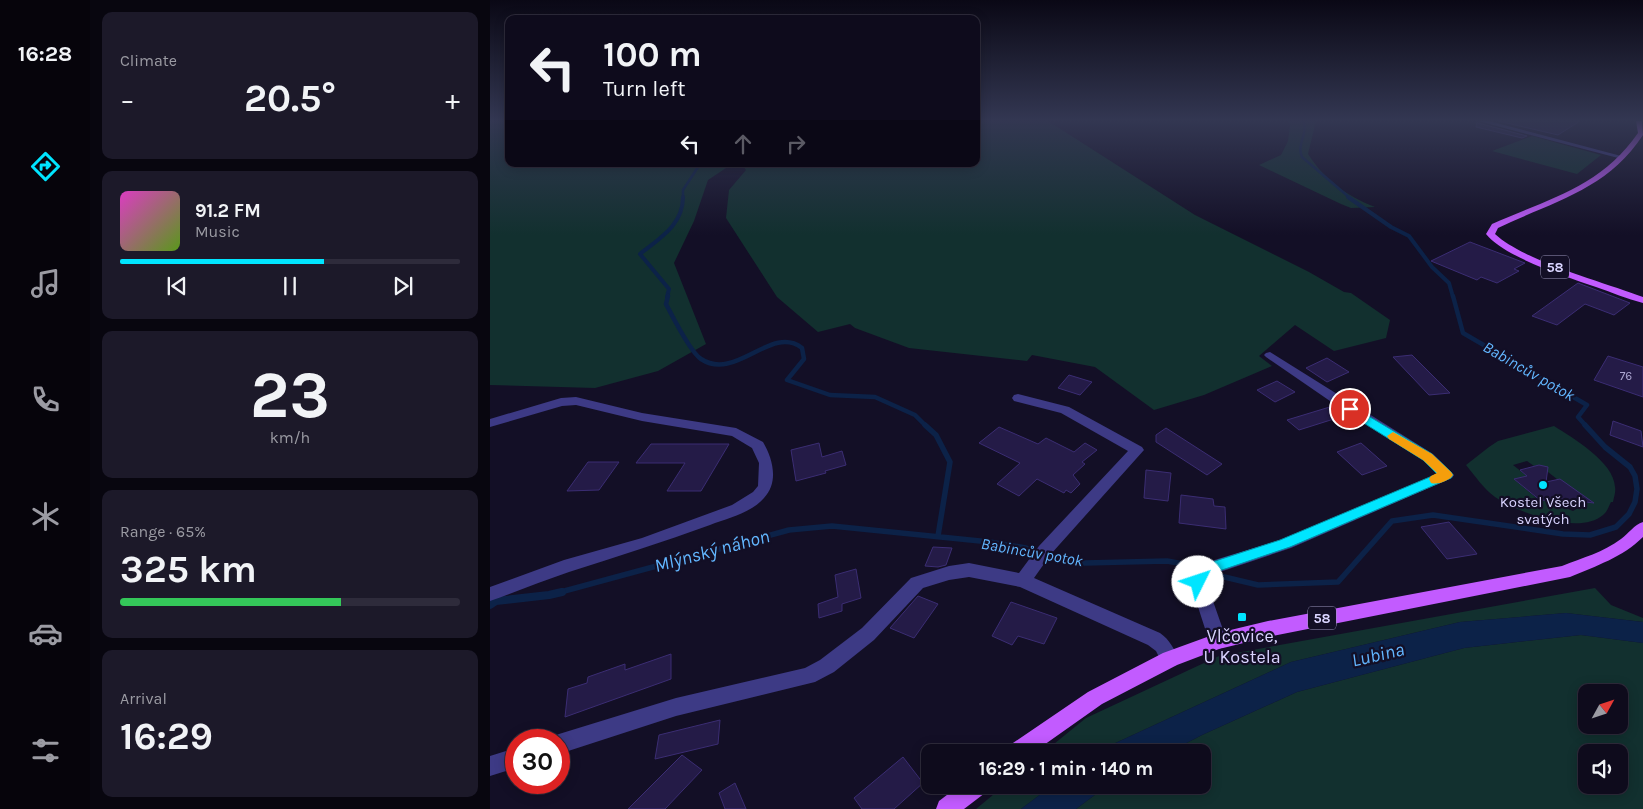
<!DOCTYPE html>
<meta charset="utf-8">
<style>
body{margin:0;font-family:Karla,sans-serif;background:#1c1929;color:#f1f3f6;height:100vh;display:flex;flex-direction:column;font-size:19px;white-space:nowrap}
*{box-sizing:border-box;margin:0}
p{font-size:16px;color:#9b9ba3}
.icon{flex:none;width:28px;height:28px;fill:none;stroke:currentColor;stroke-width:2;stroke-linecap:round;stroke-linejoin:round}
.map{position:relative;flex:1;overflow:hidden}
.side{display:flex;flex-direction:column;gap:12px;padding:12px;background:#08060f;width:400px}
.side>*{flex:none}
.top-card{position:absolute;left:15px;top:15px;width:475px;height:152px;border-radius:10px;box-shadow:0 2px 12px #0003,0 0 0 1px #2e2b3b;background:#0e0b1c;color:#f1f3f6;overflow:hidden}
.needle{width:32px;rotate:50deg}
.controls{position:absolute;left:1088px;top:684px;display:grid;gap:10px}
.controls a{display:grid;place-items:center;width:50px;height:50px;border-radius:10px;background:#0e0b1c;box-shadow:0 2px 12px #0003,0 0 0 1px #2e2b3b;font-size:25px}
.speed{position:absolute;left:15px;top:729px;display:flex;gap:10px;font-size:25px;font-weight:700;text-align:center}
.speed>*{display:grid;place-content:center;width:65px;height:65px;border-radius:50%;background:#0e0b1c;box-shadow:0 2px 12px #0003,0 0 0 1px #2e2b3b;line-height:1}
.speed .limit{border:8px solid #d22;background:#fff;color:#111}
.pin{position:absolute;display:grid;place-items:center;width:42px;height:42px;color:#fff;margin:-21px;border:2px solid #fff;border-radius:50%;box-shadow:0 1px 5px #0007}
.me{position:absolute;width:55px;margin:-28px;rotate:49deg;stroke-linejoin:round;filter:drop-shadow(0 0 4px #0008)}
.turn{display:flex;align-items:center;gap:18px;height:105px;padding:0 15px;font-size:22px}
.turn .icon{width:65px;height:65px;stroke-width:2.5}
.turn b{display:block;font-size:35px;line-height:42px}
.lanes{display:flex;align-items:center;height:48px;padding:0 15px;background:#0003;justify-content:center;gap:25px;direction:ltr}
.lanes .off{opacity:.35}
.big{font-size:38px;font-weight:700;line-height:1.1}
.side .widget{flex:1;display:flex;flex-direction:column;justify-content:center;gap:8px;min-width:0;padding:0 18px;border-radius:10px;background:#1c1929}
.side .dial{align-items:center;gap:0}
.dial b{font-size:65px;line-height:1}
.song{display:flex;align-items:center;gap:15px}
.cover{width:60px;height:60px;border-radius:8px;background:linear-gradient(135deg,hsl(310 70% 55%),hsl(90 70% 35%))}
.played{height:5px;border-radius:2px;background:linear-gradient(90deg,#00e5ff 60%,#2e2b3b 60%)}
.keys{display:flex;justify-content:space-around;direction:ltr}
.heat{display:flex;justify-content:space-between;align-items:center;font-size:28px;direction:ltr}
.charge{height:8px;border-radius:4px;background:linear-gradient(90deg,#34c759 65%,#2e2b3b 0)}
.trip{position:absolute;left:431px;top:744px;width:290px;height:50px;border-radius:10px;background:#0e0b1c;box-shadow:0 2px 12px #0003,0 0 0 1px #2e2b3b;font-weight:700;line-height:50px;text-align:center}
main{display:flex;flex:1;min-height:0}
.dock{display:flex;flex-direction:column;width:90px;justify-content:space-around;align-items:center;background:#06040b;color:#9b9ba3}
.dock .icon{width:35px;height:35px}
.dock .active{color:#00e5ff}
.dock b{font-size:22px;color:#f1f3f6}
.map>svg:first-child{display:block}
.green{fill:#12302f;fill-rule:evenodd}
.water{fill:#0c2248}
.lines{fill:none;stroke-linecap:round;stroke-linejoin:round}
.stream-far4{stroke:#0c2248;stroke-width:2.5}
.stream-far3{stroke:#0c2248;stroke-width:4}
.stream-far2{stroke:#0c2248;stroke-width:4.5}
.stream-far1{stroke:#0c2248;stroke-width:5.5}
.stream{stroke:#0c2248;stroke-width:8}
.building{fill:#241b47;stroke:#3b2d73}
.street{fill:#3d3a85;fill-rule:evenodd}
.primary{fill:#c25bff;fill-rule:evenodd}
.route{fill:#00e5ff;stroke:#0095a6}
.slow{fill:#f59e0b}
.poi-dot{fill:#00e5ff;stroke:#130f26;stroke-width:2}
.labels{text-anchor:middle;dominant-baseline:central;stroke-width:4.5;stroke-linejoin:round;paint-order:stroke}
.number-label{font-size:12px;fill:#aca6d1}
.shield{fill:#130f26;stroke:#9e99be;stroke-width:1}
.shield-label{font-size:14px;font-weight:bold;fill:#d9d4ff}
.poi-label{font-size:15px;fill:#d9d4ff;stroke:#130f26}
.water-label{font-size:16px;font-style:italic;fill:#62b6ff;stroke:#130f26}
.near-poi-label{font-size:18px;fill:#d9d4ff;stroke:#130f26}
.near-water-label{font-size:19px;font-style:italic;fill:#62b6ff;stroke:#130f26}
</style>
<main>
<nav class="dock">
<b>16:28</b>
<svg class="icon active" aria-label="directions" viewBox="0 0 24 24"><path d="M12 3l9 9-9 9-9-9zM9 14v-3h6M13 9l2 2-2 2"/></svg>
<svg class="icon" aria-label="music" viewBox="0 0 24 24"><path d="M9 18V5l10-2v13"/><circle cx="6" cy="18" r="3"/><circle cx="16" cy="16" r="3"/></svg>
<svg class="icon" aria-label="phone" viewBox="0 0 24 24"><path d="M5 4h4l2 5-3 2q2 4 5 5l2-3 5 2v4C11 20 4 13 5 4z"/></svg>
<svg class="icon" aria-label="climate" viewBox="0 0 24 24"><path d="M12 3v18M4 7l16 10M4 17L20 7"/></svg>
<svg class="icon" aria-label="car" viewBox="0 0 24 24"><path d="M5 17H2v-5l4-1 3-4h7l3 4 3 1v5h-3M9 17h6M6 11h13"/><circle cx="7" cy="17" r="2"/><circle cx="17" cy="17" r="2"/></svg>
<svg class="icon" aria-label="filters" viewBox="0 0 24 24"><path d="M4 7h16M4 17h16"/><circle cx="9" cy="7" r="2"/><circle cx="15" cy="17" r="2"/></svg>
</nav>
<section class="side">
<div class="widget"><p>Climate</p>
<div class="heat"><a>−</a><b class="big">20.5°</b><a>+</a></div>
</div>
<div class="widget">
<div class="song"><i class="cover"></i><div><b>91.2 FM</b><p>Music</p></div></div>
<div class="played"></div>
<div class="keys"><svg class="icon" aria-label="previous" viewBox="0 0 24 24"><path d="M18 5L8 12l10 7zM5 5v14"/></svg><svg class="icon" aria-label="pause" viewBox="0 0 24 24"><path d="M8 5v14M16 5v14"/></svg><svg class="icon" aria-label="next" viewBox="0 0 24 24"><path d="M6 5l10 7-10 7zM19 5v14"/></svg></div>
</div>
<div class="widget dial"><b>23</b><p>km/h</p></div>
<div class="widget"><p>Range · 65%</p><b class="big">325 km</b><div class="charge"></div></div>
<div class="widget"><p>Arrival</p><b class="big">16:29</b></div>
</section>
<div class="map">
<svg width="1153" height="809" viewBox="0 0 1153 809">
<rect width="100%" height="100%" fill="#130f26"/>
<!-- green -->
<path class="green" d="M0,121h19v43h467v-43h72l147,94 114,57 35,20 7,1 39,27 -4,18 -52,13 -39,-26 -36,31 13,10 -68,29 -50,15 -59,-43 -63,-12 -5,6 -118,-13 -54,-20 -5,-4 -32,8 -41,-35 -51,-79 3,-28 17,-20 -3,-4h-14l-21,14 -14,41 -20,42 32,81 -48,27 -63,17 -105,-3z
M798,121h26l1,4 -7,29c18,27 37,41 67,53l-24,1 -10,-4 -82,-39 22,-10 7,-14 2,-16z
M1042,136l69,19 -24,19 -85,-23z
M1064,426c19,12 60,36 61,61 1,5 -1,10 -2,15h-2c-2,4 -4,10 -8,13 -24,21 -86,-3 -108,-18 -11,-8 -20,-21 -29,-32l23,-18 9,-6zM1037,461l7,5 5,-1 9,4v3l36,28v2h-3l2,6 -3,-1 -7,4 -10,-4v1l-12,-10 -11,3 -25,-21 12,-4 -14,-11z
M1105,588l16,17 32,13v4l-77,-9 -106,9 -169,40 -195,90h-52l42,-34 133,-62z
M1091,635l62,8v166h-567l32,-24h94v-33h-33l33,-17 95,-43 167,-44zM1096,692h33v33h-33zM1096,752h33v33h-33z
M515,785h48l-32,24h-45z"/>
<!-- water -->
<path class="water" d="M1076,613l77,9v21l-62,-8 -117,13 -167,44 -95,43 -33,17h-73l195,-90 169,-40z
M563,785h55l-32,24h-55z"/>
<g class="lines">
<!-- stream-far4 -->
<path class="stream-far4" d="M813,121c6,11 -7,24 -1,36l48,41
M193,198v-8l17,-26"/>
<!-- stream-far3 -->
<path class="stream-far3" d="M858,197l43,30 18,9 23,31 17,16 4,14
M177,297l2,-8 -29,-35c20,-16 43,-29 43,-57"/>
<!-- stream-far2 -->
<path class="stream-far2" d="M178,296l-2,8c7,13 24,48 35,55 35,23 70,-35 101,-11l2,11 -17,21 43,15 45,2 40,18 11,11
M963,296l10,37 124,72 -9,12 8,9"/>
<!-- stream-far1 -->
<path class="stream-far1" d="M435,425l11,10 14,27 -12,74
M67,593l232,-63 43,-4 158,16 36,6 27,9 32,6 82,-2 22,4 27,10 42,10 80,-3 54,-61 41,-6 130,19 27,1 26,-8 13,-13 6,-12 2,-13 -2,-13 -5,-9 -25,-20 -20,-22"/>
<!-- stream -->
<path class="stream" d="M0,605l6,-4 53,-6 13,-3"/>
</g>
<!-- building -->
<path class="building" d="M1008,121h82l-22,14z
M987,122l1,1 49,13 -5,2 -46,-11z
M980,242l55,21 -11,6 5,2 -22,12 -16,-6 -4,3 -46,-19z
M1088,283l52,20 -16,12 -29,-11 -28,21 -25,-9z
M922,355l38,38 -21,2 -36,-38z
M1118,356l35,11v30l-49,-17z
M837,358l22,14 -22,10 -21,-14z
M579,375l23,7 -12,13 -22,-7z
M787,381l18,11 -20,10 -18,-12z
M843,406l4,12 -38,12 -12,-10z
M1123,421l28,10 2,16 -33,-12z
M509,427l39,17 8,-6 28,14 11,-9 12,7 -15,12 3,2 -12,11 7,9 -9,9 -5,-3 -2,3 -27,-14 -18,17 -22,-12 23,-21 -41,-20z
M676,428l56,36 -15,11 -51,-33v-7z
M329,443l3,14 20,-6 4,14 -21,6 1,2 -30,8 -5,-31z
M871,443l26,23 -25,9 -25,-23z
M161,444h78l-28,47h-34l18,-28h-49z
M98,462h31l-20,28 -32,1z
M1049,465l9,2 -2,15 14,-3 34,24 -33,-4v-3l-20,5 -27,-22 13,-3 -7,-6z
M656,470l25,3 -3,28 -24,-3z
M691,495l32,4 1,7 11,1 1,22 -47,-6z
M959,522l25,28 3,4 -30,5 -26,-32z
M443,547l19,1 -6,17 -8,2 -13,-1z
M366,569l5,29 -19,6v7l-23,7 -1,-14 20,-7 -3,-22z
M428,596l20,8 -24,34 -24,-10z
M521,602l46,16 -13,26 -26,-8 -6,9 -20,-9z
M181,654v25l-106,38 3,-28 19,-6 1,-6 37,-13v6z
M230,720l-2,24 -63,15 4,-24z
M192,755l20,15 -37,39h-37z
M413,757l20,26 -29,26h-32l-8,-11z
M245,783l11,26h-21l-6,-16z"/>
<g class="lines">
<!-- street -->
<path class="street" d="M988,121h11l136,36 -3,2z
M780,352l163,102 21,21 -2,3 -161,70 -71,24 -13,12 20,57 -3,6 -6,2 -6,-2 -3,-6 -19,-59 2,-5 16,-15 72,-22 157,-66 -14,-14 -77,-48 -80,-55 -2,-2 2,-2z
M528,394l51,13 73,40 2,3 -93,104 -17,24 126,55c10,7 14,16 19,26l-2,6 -7,2 -7,-2 -7,-14 -8,-6 -128,-58 -51,-10 -20,3 -26,8 -49,52 -40,32 -19,10 -139,34 -117,38v-14h-9l2,-3 7,-3 117,-36 129,-30 15,-8 42,-32 49,-50 38,-12 20,-3 50,10 20,-27 89,-95 -67,-38 -47,-12 -2,-3 2,-3z
M86,397l66,16 94,15 27,14c10,17 16,40 1,56 -13,15 -36,20 -54,27 -47,17 -94,32 -141,47 -27,9 -53,20 -79,29v-14l74,-27 78,-22 90,-33 21,-13 5,-6 1,-23 -7,-15 -20,-12 -90,-15 -66,-16 -14,1 -72,21v-8l71,-21z
M26,748v20l-26,8v-20z"/>
<!-- primary -->
<path class="primary" d="M1146,121h6l1,14c-36,55 -89,66 -145,93l-3,6c29,27 108,48 148,63v6c-16,-4 -32,-11 -47,-16 -31,-11 -90,-29 -110,-53l6,-10c56,-25 109,-37 146,-91z
M1153,522v15c-20,20 -47,29 -73,40l-302,60 -49,12 -42,16 -75,39 -68,48h-27l3,-7 78,-53 75,-39 55,-20 50,-12 294,-55c20,-8 42,-14 59,-27 8,-6 13,-14 22,-17z
M470,785h28l-3,8 -21,16h-28l3,-8z"/>
</g>
<!-- sky -->
<linearGradient id="sky" x2="0" y2="1"><stop stop-color="#0a0815"/><stop offset="0.51" stop-color="#333752"/><stop offset="1" stop-color="#333752" stop-opacity="0"/></linearGradient>
<rect width="1153" height="235" fill="url(#sky)"/>
<!-- route -->
<path class="route" d="M860,405l82,49 19,18 2,3 -2,3 -161,69 -71,24 -16,16 -5,1 -5,-1 -2,-5 18,-19 71,-23 157,-66 -14,-14 -77,-48 -2,-3z"/>
<!-- slow -->
<path class="slow" d="M903,432l39,22 19,18 2,3c-4,6 -15,10 -22,8l-2,-4 2,-3 6,-3 -14,-13 -34,-21 -2,-3z"/>
<!-- markers -->
<g class="poi-dot">
<circle cx="1053" cy="485" r="5"/>
<rect x="747" y="612" width="10" height="10" rx="2.5"/>
</g>
<g class="labels">
<!-- number labels -->
<g class="number-label">
<text x="1136" y="376">76</text>
</g>
<!-- shield labels -->
<g class="shield">
<rect x="1051" y="255.5" width="28" height="23" rx="4"/>
<rect x="818" y="606.5" width="28" height="23" rx="4"/>
</g>
<g class="shield-label">
<text x="1065" y="267">58</text>
<text x="832" y="618">58</text>
</g>
<!-- poi labels -->
<g class="poi-label">
<text x="1053" y="502">Kostel Všech<tspan x="1053" dy="17">svatých</tspan></text>
</g>
<!-- water labels -->
<g class="water-label">
<text transform="translate(1039 371) rotate(30)">Babincův potok</text>
<text transform="translate(542 552) rotate(10)">Babincův potok</text>
</g>
<!-- near-poi labels -->
<g class="near-poi-label">
<text x="752" y="636">Vlčovice,<tspan x="752" dy="21">U Kostela</tspan></text>
</g>
<!-- near-water labels -->
<g class="near-water-label">
<text transform="translate(222 551) rotate(-15)">Mlýnský náhon</text>
<text transform="translate(888 655) rotate(-13)">Lubina</text>
</g>
</g>
</svg>
<div class="controls">
<a><svg class="needle" viewBox="-14 -14 28 28"><path d="M0-13l5 13h-10z" fill="#e53935"/><path d="M0 13l5-13h-10z" fill="#9b9ba3"/></svg></a>
<a><svg class="icon" aria-label="sound" viewBox="0 0 24 24"><path d="M4 9h4l5-4v14l-5-4H4zM17 9q2 3 0 6"/></svg></a>
</div>
<div class="speed"><div class="limit">30</div></div>
<div class="pin" style="left:860px;top:409px;background:#d93025"><svg class="icon" aria-label="arrive" viewBox="0 0 24 24"><path d="M6 21V4h12l-3 4 3 4H6"/></svg></div>
<svg class="me" style="left:708px;top:582px" viewBox="-20 -20 40 40"><circle r="19" fill="#fff"/><path d="M0-13L10 11 0 6-10 11z" fill="#00e5ff"/></svg>
<div class="trip">16:29 · 1 min · 140 m</div>
<div class="top-card">
<div class="turn"><svg class="icon" aria-label="left" viewBox="0 0 24 24"><path d="M17 20v-9H6M10 6l-5 5 5 5"/></svg><div><b>100 m</b>Turn left</div></div>
<div class="lanes"><svg class="icon" aria-label="left" viewBox="0 0 24 24"><path d="M17 20v-9H6M10 6l-5 5 5 5"/></svg><svg class="icon off" aria-label="ahead" viewBox="0 0 24 24"><path d="M12 20V5M6 11l6-6 6 6"/></svg><svg class="icon off" aria-label="right" viewBox="0 0 24 24"><path d="M7 20v-9h11M14 6l5 5-5 5"/></svg></div>
</div>
</div>
</main>
